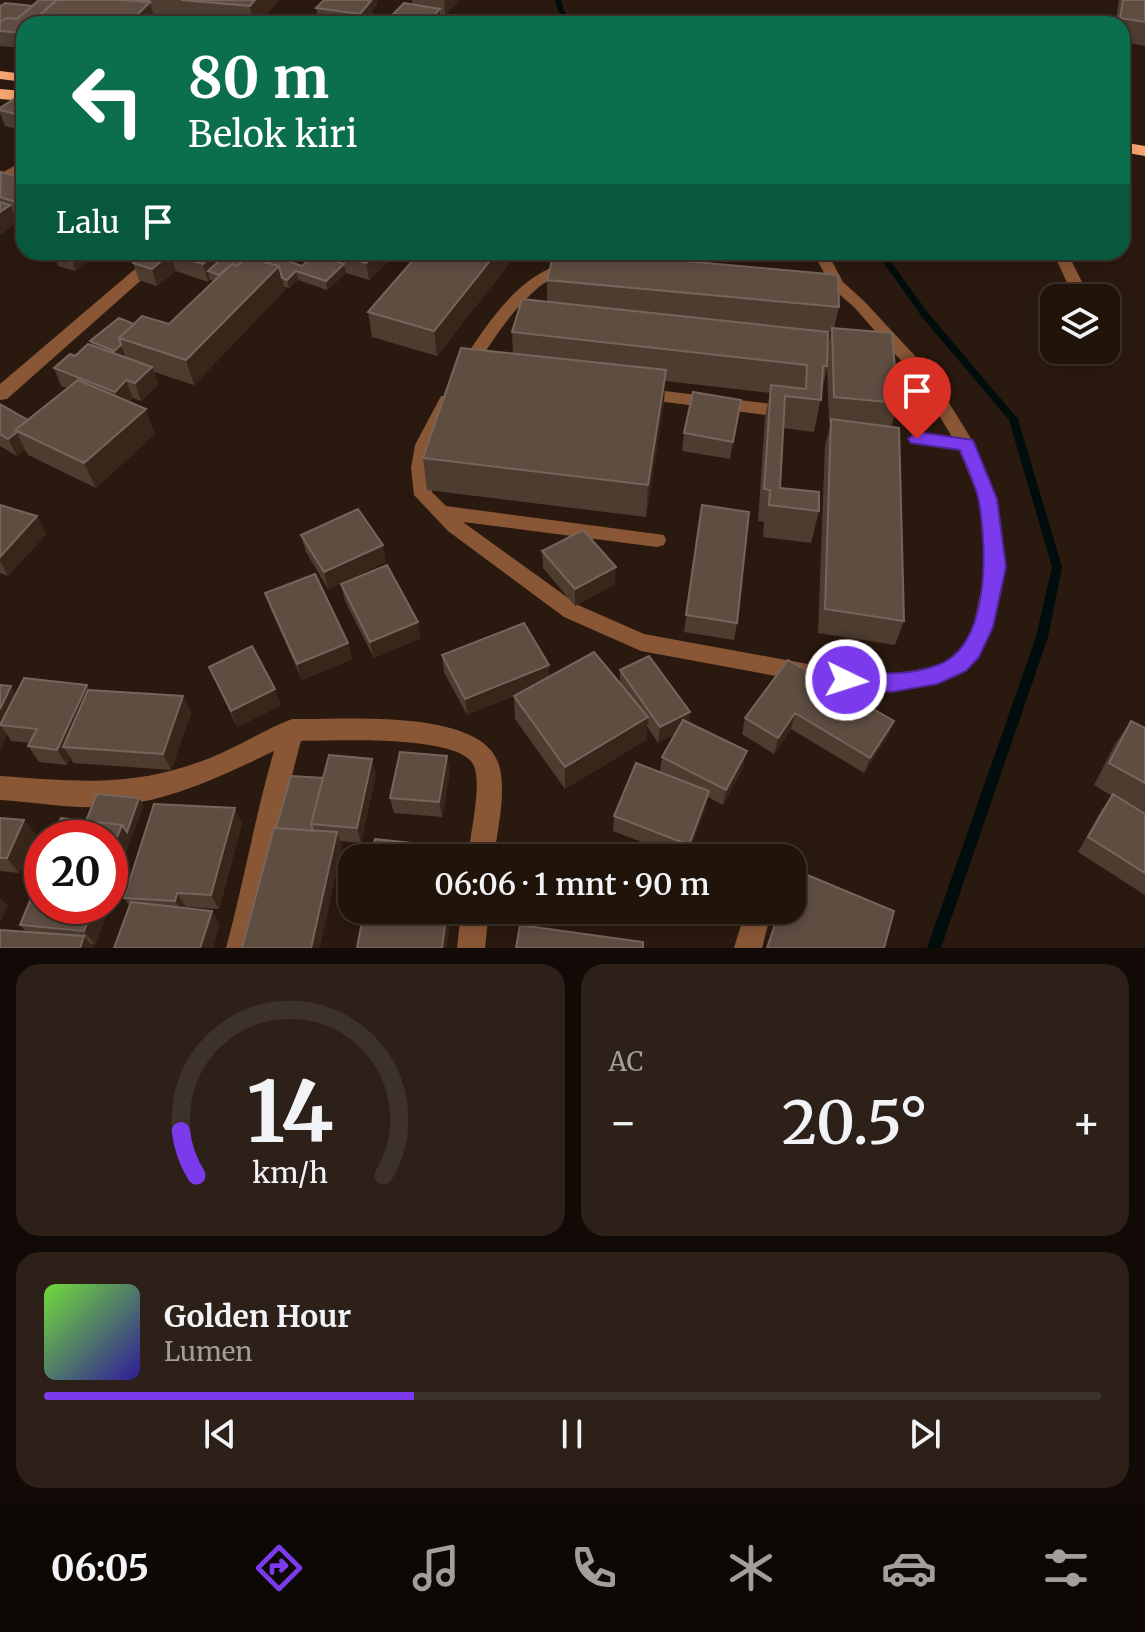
<!DOCTYPE html>
<html lang="id">
<meta charset="utf-8">
<style>
body{margin:0;font-family:Merriweather,serif;background:#2d2018;color:#f1f3f6;height:100vh;display:flex;flex-direction:column;font-size:30px;white-space:nowrap}
*{box-sizing:border-box;margin:0}
p{font-size:26px;color:#a29e9c}
.icon{flex:none;width:44px;height:44px;fill:none;stroke:currentColor;stroke-width:2;stroke-linecap:round;stroke-linejoin:round}
.map{position:relative;height:948px;overflow:hidden}
.panel{display:flex;flex-direction:column;gap:16px;padding:16px;background:#120a06;flex:1}
.panel>*{flex:none}
.hud{position:absolute;left:16px;top:16px;width:1114px;height:244px;border-radius:24px;box-shadow:0 4px 12px #0003,0 0 0 2px #3d322b;background:#0b6e4f;color:#fff;overflow:hidden}
.buttons{position:absolute;left:1040px;top:284px;display:grid;gap:16px}
.buttons a{display:grid;place-items:center;width:80px;height:80px;border-radius:16px;background:#20130a;box-shadow:0 4px 12px #0003,0 0 0 2px #3d322b;font-size:40px}
.speed{position:absolute;left:24px;top:820px;display:flex;gap:16px;font-size:40px;font-weight:700;text-align:center}
.speed>*{display:grid;place-content:center;width:104px;height:104px;border-radius:50%;background:#20130a;box-shadow:0 4px 12px #0003,0 0 0 2px #3d322b;line-height:1}
.speed .limit{border:12px solid #d22;background:#fff;color:#111}
.pin{position:absolute;display:grid;place-items:center;width:68px;height:68px;color:#fff;margin:-82px -34px;border-radius:50% 50% 50% 0;rotate:-45deg;box-shadow:0 0 8px #0007}
.pin .icon{rotate:45deg}
.me{position:absolute;width:88px;margin:-44px;rotate:94deg;stroke-linejoin:round;filter:drop-shadow(0 0 6px #0008)}
.turn{display:flex;align-items:center;gap:28px;height:168px;padding:0 40px;font-size:36px}
.turn .icon{width:104px;height:104px;stroke-width:2.5}
.turn b{display:block;font-size:56px;line-height:68px}
.then{display:flex;align-items:center;height:76px;padding:0 40px;background:#0003;gap:16px;font-size:30px}
.big{font-size:60px;font-weight:600;line-height:1.1}
.panel .widget{flex:1;display:flex;flex-direction:column;justify-content:center;gap:12px;min-width:0;padding:0 28px;border-radius:24px;background:#2d2018}
.panel .dial{align-items:center;gap:0}
.dial svg{height:208px;overflow:visible;fill:none;stroke:#3d322b;stroke-width:7;stroke-linecap:round;text-anchor:middle}
.dial text{fill:#f1f3f6;stroke:none}
.song{display:flex;align-items:center;gap:24px}
.cover{width:96px;height:96px;border-radius:12px;background:linear-gradient(135deg,hsl(100 70% 55%),hsl(250 70% 35%))}
.played{height:8px;border-radius:4px;background:linear-gradient(90deg,#7c3aed 35%,#3d322b 35%)}
.keys{display:flex;justify-content:space-around;direction:ltr}
.heat{display:flex;justify-content:space-between;align-items:center;font-size:44px;direction:ltr}
.panel .tiles{flex:1;display:grid;gap:16px;grid-template-columns:1fr 1fr}
.widget:last-child{grid-column:span 2}
.trip{position:absolute;left:338px;top:844px;width:468px;height:80px;border-radius:24px;background:#20130a;box-shadow:0 4px 12px #0003,0 0 0 2px #3d322b;font-weight:600;line-height:80px;text-align:center}
.tab-bar{display:flex;height:128px;justify-content:space-around;align-items:center;background:#0d0804;color:#a29e9c}
.tab-bar .icon{width:56px;height:56px}
.tab-bar .selected{color:#7c3aed}
.tab-bar b{font-size:36px;color:#f1f3f6}
.map>svg:first-child{display:block}
.lines{fill:none;stroke-linecap:round;stroke-linejoin:round}
.stream{fill:#000d0c;fill-rule:evenodd}
.service{fill:#895636;fill-rule:evenodd}
.minor{fill:#895636;fill-rule:evenodd}
.trunk{fill:#f4a570;fill-rule:evenodd}
.wall{fill:#4d3c30;fill-rule:evenodd}
.shaded-wall{fill:#38261b}
.building{fill:#5f4d42;stroke:#75655a;stroke-width:2}
.route{fill:#7c3aed;stroke:#51269a;stroke-width:2}
</style>
<div class="map">
<svg width="1145" height="948" viewBox="0 0 1145 948">
<rect width="100%" height="100%" fill="#2a190e"/>
<g class="lines">
<!-- stream -->
<path class="stream" d="M555,0h6l3,11 12,13h-6l-12,-13z
M876,252h8l44,61 90,106 44,148 -14,70 -107,311h-14l109,-311 16,-70 -43,-147 -87,-103z"/>
<!-- service -->
<path class="service" d="M813,252h14l16,30 21,19 66,71 45,73 22,54 9,68 -13,60 -14,30 -13,14 -22,10 -53,11 -45,-3 -205,-38 -77,-34 -116,-86 -34,-36 -3,-27 4,-23 26,-49h12l2,4c-17,31 -29,56 -23,92l14,14 218,29 2,5 -2,5 -7,2 -194,-25 115,83 66,29 202,37 45,3 43,-7 18,-8 12,-14 9,-18 13,-60 -7,-68 -20,-49 -48,-7 -3,-4 9,-6 35,4 -34,-57 -64,-73 -22,-19z
M1053,252h14l23,46h-16z
M570,261l7,5c-10,9 -26,11 -38,21 -28,23 -47,55 -67,85h-12l-2,-4 2,-4c30,-42 56,-89 110,-103z
M640,388l149,18 9,6 -9,6 -155,-20 -2,-4 2,-4z"/>
<!-- minor -->
<path class="minor" d="M24,160v11l-24,15v-12z
M155,252h18l-166,147 -7,1v-16z
M292,719c48,1 191,-12 207,46 8,28 -2,65 -5,93h-26c2,-23 14,-72 6,-92 -13,-32 -142,-25 -173,-25 -19,68 -30,138 -47,207h-28c18,-66 29,-132 48,-197 -54,26 -108,52 -169,56 -34,2 -71,-5 -105,-7v-24c76,5 128,12 202,-15 31,-11 59,-30 90,-42z
M461,910h28l-4,38h-28z
M754,911l10,4 4,10 -6,23h-28l10,-33z"/>
<!-- trunk -->
<path class="trunk" d="M0,71l24,3v8l-24,-3z
M0,89l24,2v10l-24,-2z
M1122,142l23,4v10l-23,-4z"/>
</g>
<!-- wall -->
<path class="wall" d="M57,0h222l-21,24h-234v24l-24,-2v-44l2,4h31z
M412,0h48l-15,15 -5,-1v3l-6,7h-53l32,-19z
M1119,0h26v46l-23,-4v-18h-7z
M377,4l-5,6 1,7 -6,7h-48l-3,-16z
M24,95v36l-19,-5 -5,-13v-5z
M0,173l24,6v40l-9,-3 2,6 -17,13z
M61,252h26l3,8 -14,11 -18,-5 -4,-9z
M145,252h117v3l40,11 13,-12v-2h83l-29,28 -23,-7 -19,17 -29,-10 -9,8 -5,-1 1,3 -91,95 -40,-13 4,13 -17,16 -8,-3 -4,4 26,32 -59,54 -68,-33 -3,-5 -8,6 -17,-10v-42l28,16 40,-32 -7,-2 -7,-18 37,-23 -1,-4 44,-17h35l45,-43 -4,-1 -2,2 -32,-11 -19,15 -18,-6 -6,-17z
M518,252l-81,104 -65,-19 -4,-25z
M547,280l292,27 -5,21 64,75 -7,24 13,194 -9,24 -77,-12 7,-188 6,-22 -2,-1 -2,-55 -13,65 -31,-4 -3,60 39,23 -8,32 -48,-6 1,-15 -6,-1 7,-104 5,-24 -105,-12 -1,21 -18,115 -219,-27 -4,-32 90,-104 -1,-22 35,-30zM812,330l19,2 -4,16z
M741,400l-11,59 -48,-8 2,-18z
M0,505l37,11 9,18 -38,42 -8,-3z
M702,505l35,118 -3,17 -50,-8z
M301,535l85,27 -58,27 -22,-37z
M542,551l73,33 -40,22 -32,-38z
M341,584l80,54 -47,20 -29,-57z
M265,593l83,50 4,16 -50,21 -31,-70z
M442,655l107,10v11l71,7v-13l123,97 -20,38 -15,-8 -2,9 -19,52h-3l-71,-27 1,-15 46,-44 2,-15 13,-23 -17,9 -11,-17 -1,14 -81,49 -50,-70 -1,-23 2,-1 -49,20 -23,-43z
M788,660l106,61 -7,16 -23,36 -73,-44 -17,25 -32,-20 3,-16z
M209,667l72,38 -44,22z
M0,685l16,9 71,-9 3,5 93,6 8,17 -20,57 -98,-7 -2,-5 -4,7 -28,-3 -11,-16 2,-3 -19,-2 -4,-7 -7,16z
M1131,721l14,7v167l-67,-43 24,-43 10,-13 -18,-11 21,-41z
M450,771l-8,46 -48,-4 -4,-15z
M376,774l-15,69 -21,-2 2,6 -66,-19 47,-50z
M0,818l24,2 12,15 -17,38 -19,-2z
M242,823l-23,86 -33,-2v1l34,17 -91,-20 -5,-7z
M110,906l-15,39 -4,-1 3,4h-94l26,-16 -6,-7z"/>
<!-- shaded-wall -->
<path class="shaded-wall" d="M255,0h24l-21,24h-5l-3,-18z
M366,0h11v4l-5,6 1,7 -6,7h-5l-2,-10z
M444,0h16l-15,15z
M150,2l6,22h-28z
M440,9v8l-6,7h-4l-1,-4z
M10,205l7,17 -17,13v-23z
M85,252h2l3,8 -14,11 -4,-9z
M217,252h24l-33,19 2,9 -2,2 -5,-18z
M259,252h3l1,7 -23,10z
M378,252h20l-29,28 -3,-17z
M497,252h21l-81,104 -3,-25z
M170,254l6,17 -19,15 -5,-17z
M344,264l2,9 -19,17 -1,-9z
M279,266l6,24 -91,95 -8,-25z
M296,271l2,9 -9,8 -2,-8z
M121,345l4,9 -7,6 -4,-9z
M152,367l6,18 -17,16 -6,-18z
M666,370l-2,32 -18,115 2,-32z
M126,380l7,18 -11,11 -7,-17z
M146,409l9,25 -59,54 -12,-25z
M17,432l8,18 -8,6 -9,-17z
M37,516l9,18 -38,42 -8,-15v-4z
M383,545l3,17 -58,27 -4,-17z
M616,567l-1,17 -40,22v-17z
M418,622l3,16 -47,20 -4,-16z
M348,643l4,16 -50,21 -5,-16z
M549,665v16l-82,34 -2,-16z
M87,685l10,16 -34,46 8,11 -4,7 -10,-15z
M11,686l10,16 -21,23 7,9 -7,16v-41z
M275,689l6,16 -44,22 -6,-16z
M183,696l8,17 -20,57 -8,-16z
M690,712l-2,16 -30,15 2,-16z
M795,713l-4,16 -17,25 4,-16z
M648,717l-2,23 -81,49v-22z
M894,721l-7,16 -23,36 6,-15z
M747,751l-4,16 -20,38 3,-15z
M447,756l3,15 -8,46 -3,-15z
M372,759l4,15 -15,69 -4,-15z
M709,791l-3,15 -19,52 2,-13z
M139,798l5,8 -34,88v-40l12,-29z
M235,808l7,15 -23,86 -8,-14z
M24,820l12,15 -17,38 -12,-15z
M337,832l5,15 -22,101h-9z
M177,893l9,14 -2,8 -9,-14z
M0,898l8,8 -8,17z
M94,906h16l-15,39 -11,-14z
M447,910h3l1,6 -4,32h-5z
M212,911l8,14 -7,23h-13z
M84,936l10,12h-14z"/>
<!-- building -->
<path class="building" d="M39,0h17l-26,24h-6v9l-24,-2v-9l7,-4 10,1z
M57,0h66l27,2 -22,22h-98z
M123,0h26l1,2z
M181,0h74l-5,6z
M324,0h42l5,1 -11,13 -44,-6z
M1123,0h22v22l-25,-4z
M5,3l28,3 -16,13 -10,-1 -7,4v-15z
M404,3l36,6 -11,11 -36,-6z
M395,14l40,10h-54z
M158,19l50,5h-55z
M20,95h4v21l-24,-6v-2z
M1,172l23,7v23l-2,2 -22,-7z
M0,202l10,3 -10,7z
M61,252h24l-13,10 -18,-5z
M145,252h72l-14,12 -33,-10 -18,15 -19,-6z
M229,252h30l-6,6 -6,-1 -10,9 -5,-2 -13,11 -11,-4z
M333,252h45l-12,11z
M420,252h77l-63,79 -66,-19z
M554,252h31l253,23 1,32 -292,-27z
M265,253l37,13 13,-12 29,10 -18,17 -30,-10 -9,9 -5,-2 -3,-12 -22,-6z
M247,257l32,9 -93,94 -67,-22 23,-22 27,8 63,-60 5,2z
M522,299l306,33 -1,34h-4l-2,34 -36,-4 -5,92 39,4v19l-50,-6 1,-15 -6,-1 7,-104 35,4 1,-24 -295,-33z
M119,318l15,6 -15,14 2,7 -7,6 -24,-10z
M832,328l60,5 6,70 -64,-6z
M88,344l64,23 -17,16 -9,-3 -11,12 -61,-24 16,-14 5,2z
M461,348l205,22 -18,115 -225,-27z
M78,380l68,29 -62,54 -69,-33z
M693,392l48,8 -8,42 -49,-9z
M0,404l28,16 -13,10 2,2 -9,7 -8,-5z
M831,419l68,9 5,193 -79,-12z
M0,505l37,11 -37,41z
M702,505l47,7 -12,111 -51,-8z
M358,509l25,36 -59,27 -23,-37z
M583,530l33,37 -41,22 -33,-38z
M387,565l31,57 -48,20 -29,-58z
M315,574l33,69 -51,21 -32,-71z
M524,623l25,42 -84,34 -23,-44z
M252,646l23,43 -44,22 -22,-44z
M594,652l54,65 -83,50 -51,-71z
M649,656l41,56 -30,15 -40,-57z
M788,660l106,61 -24,37 -75,-45 -17,25 -33,-20z
M24,678l63,7 -30,65 -29,-4 9,-17 -37,-4z
M0,685l11,1 -11,23z
M88,690l95,6 -20,58 -100,-7z
M683,720l64,31 -21,39 -64,-33z
M1131,721l14,7v55l-36,-20z
M400,752l47,4 -8,46 -49,-4z
M329,755l43,4 -15,69 -46,-4z
M636,763l73,28 -20,54 -75,-29z
M291,776l32,2 -12,46 2,7 -37,-3z
M97,794l42,4 -12,34 -5,-7 -36,-4z
M1113,794l32,20v59l-57,-36z
M154,804l81,4 -24,87 -34,-2 -2,8 -51,-3z
M0,818l24,2 -17,38h-7z
M61,818l61,7 -12,29v-16h-58z
M274,828l63,4 -26,116h-69z
M375,839l74,8 -2,11h-77z
M538,853l37,5h-38z
M42,862v14h-6z
M793,869l101,42 -10,37h-117l13,-38h12v-37z
M37,884l5,1v21h52l-10,25 -64,-6z
M131,902l81,9 -12,37h-86z
M364,910h83l-5,38h-85z
M520,925l123,17v6h-127z
M0,930l84,6 -4,12h-80z"/>
<!-- route -->
<path class="route" d="M917,432l56,8 24,59 9,68 -13,60 -14,30 -13,14 -29,13 -46,8 -53,-6 -3,-6 3,-6c15,-6 33,-1 49,-1 14,1 34,-2 48,-7 56,-17 52,-118 44,-164 -3,-18 -13,-36 -19,-52l-49,-7 -3,-4z"/>
</svg>
<div class="buttons">
<a><svg class="icon" aria-label="layers" viewBox="0 0 24 24"><path d="M12 4l9 5-9 5-9-5zM3 14l9 5 9-5"/></svg></a>
</div>
<div class="speed"><div class="limit">20</div></div>
<div class="pin" style="left:917px;top:439px;background:#d93025"><svg class="icon" aria-label="arrive" viewBox="0 0 24 24"><path d="M6 21V4h12l-3 4 3 4H6"/></svg></div>
<svg class="me" style="left:846px;top:680px" viewBox="-20 -20 40 40"><circle r="17" fill="#7c3aed" stroke="#fff" stroke-width="3"/><path d="M0-11L8 9 0 5-8 9z" fill="#fff"/></svg>
<div class="trip">06:06 · 1 mnt · 90 m</div>
<div class="hud">
<div class="turn"><svg class="icon" aria-label="left" viewBox="0 0 24 24"><path d="M17 20v-9H6M10 6l-5 5 5 5"/></svg><div><b>80 m</b>Belok kiri</div></div>
<div class="then">Lalu<svg class="icon" aria-label="arrive" viewBox="0 0 24 24"><path d="M6 21V4h12l-3 4 3 4H6"/></svg></div>
</div>
</div>
<section class="panel">
<div class="tiles">
<div class="widget dial"><svg viewBox="0 0 100 80">
<path d="M14 69A42 42 0 1 1 86 69"/>
<path d="M14 69A42 42 0 0 1 8 52" stroke="#7c3aed"/>
<text x="50" y="56" font-size="32" font-weight="700">14</text>
<text x="50" y="72" font-size="11">km/h</text>
</svg></div>
<div class="widget"><p>AC</p>
<div class="heat"><a>−</a><b class="big">20.5°</b><a>+</a></div>
</div>
<div class="widget">
<div class="song"><i class="cover"></i><div><b>Golden Hour</b><p>Lumen</p></div></div>
<div class="played"></div>
<div class="keys"><svg class="icon" aria-label="previous" viewBox="0 0 24 24"><path d="M18 5L8 12l10 7zM5 5v14"/></svg><svg class="icon" aria-label="pause" viewBox="0 0 24 24"><path d="M8 5v14M16 5v14"/></svg><svg class="icon" aria-label="next" viewBox="0 0 24 24"><path d="M6 5l10 7-10 7zM19 5v14"/></svg></div>
</div>
</div>
</section>
<nav class="tab-bar">
<b>06:05</b>
<svg class="icon selected" aria-label="directions" viewBox="0 0 24 24"><path d="M12 3l9 9-9 9-9-9zM9 14v-3h6M13 9l2 2-2 2"/></svg>
<svg class="icon" aria-label="music" viewBox="0 0 24 24"><path d="M9 18V5l10-2v13"/><circle cx="6" cy="18" r="3"/><circle cx="16" cy="16" r="3"/></svg>
<svg class="icon" aria-label="phone" viewBox="0 0 24 24"><path d="M5 4h4l2 5-3 2q2 4 5 5l2-3 5 2v4C11 20 4 13 5 4z"/></svg>
<svg class="icon" aria-label="climate" viewBox="0 0 24 24"><path d="M12 3v18M4 7l16 10M4 17L20 7"/></svg>
<svg class="icon" aria-label="car" viewBox="0 0 24 24"><path d="M5 17H2v-5l4-1 3-4h7l3 4 3 1v5h-3M9 17h6M6 11h13"/><circle cx="7" cy="17" r="2"/><circle cx="17" cy="17" r="2"/></svg>
<svg class="icon" aria-label="filters" viewBox="0 0 24 24"><path d="M4 7h16M4 17h16"/><circle cx="9" cy="7" r="2"/><circle cx="15" cy="17" r="2"/></svg>
</nav>
